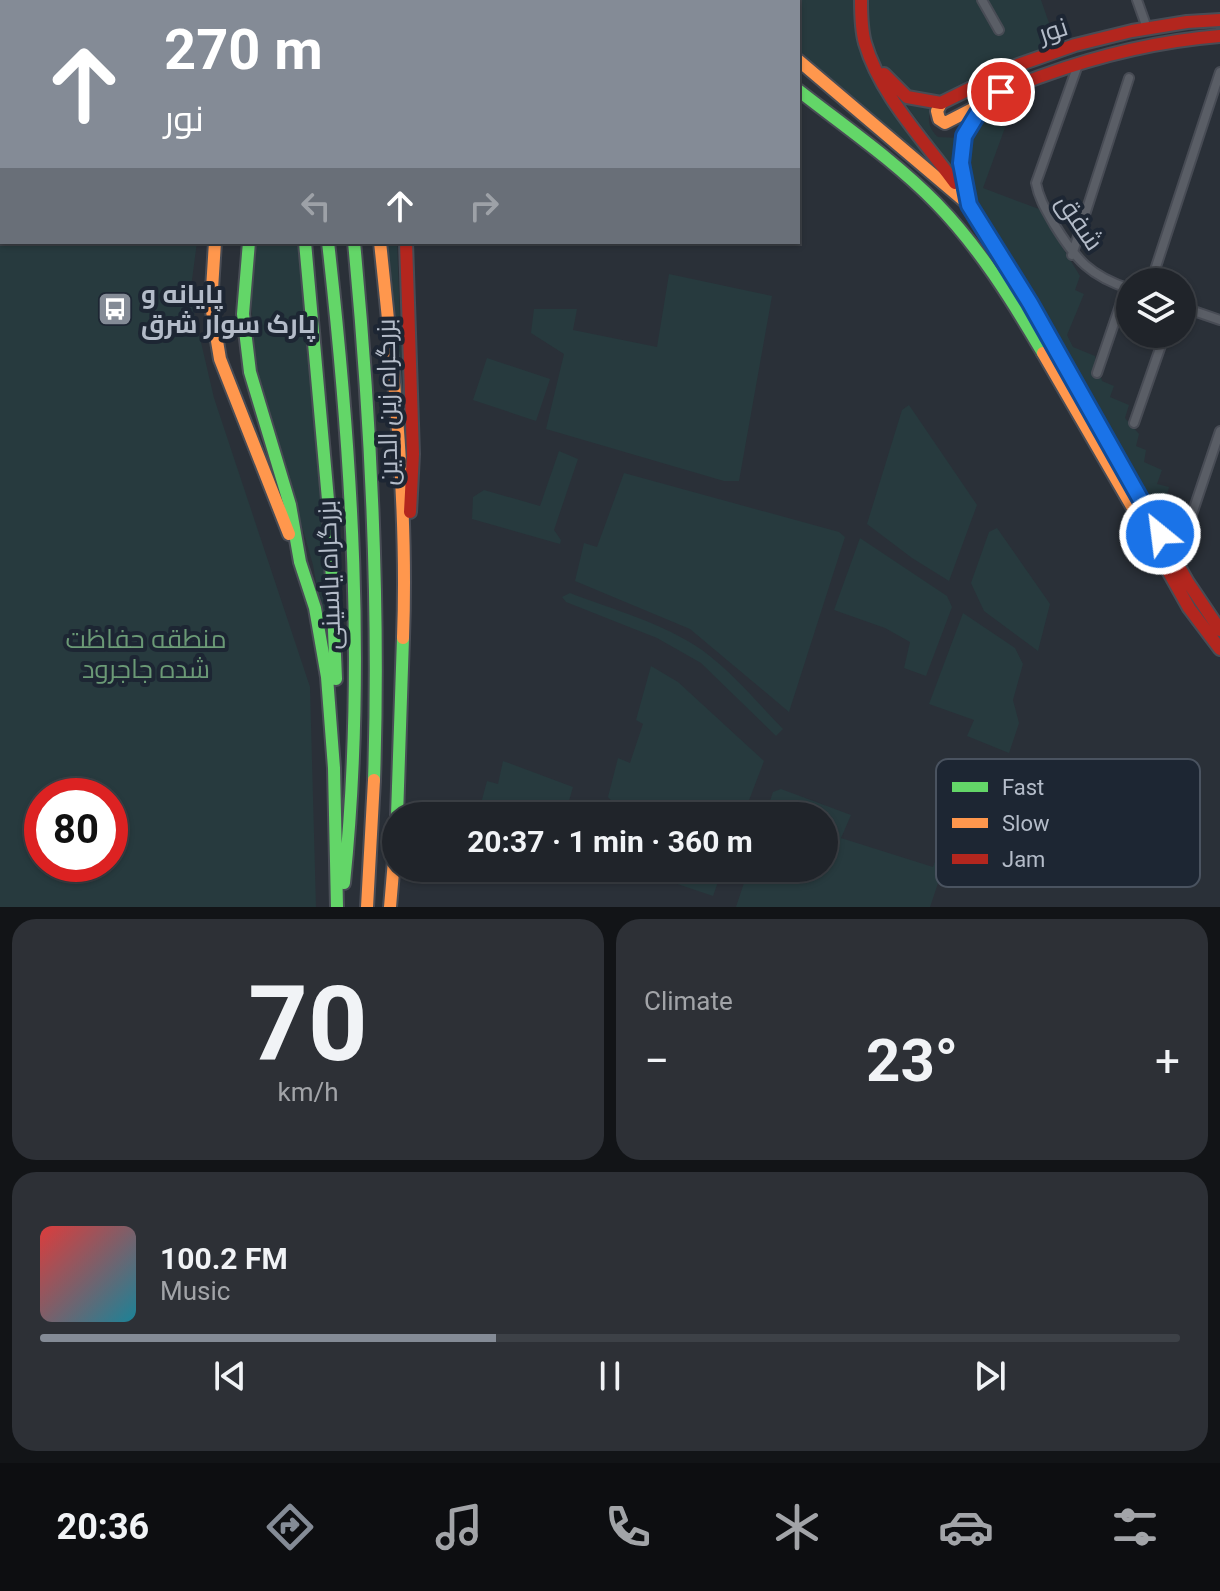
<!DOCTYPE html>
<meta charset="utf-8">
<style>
body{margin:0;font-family:Roboto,Cairo,sans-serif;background:#2d3036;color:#f1f3f6;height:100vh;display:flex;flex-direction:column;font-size:30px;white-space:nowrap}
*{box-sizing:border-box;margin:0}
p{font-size:26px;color:#a2a4a8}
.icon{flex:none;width:44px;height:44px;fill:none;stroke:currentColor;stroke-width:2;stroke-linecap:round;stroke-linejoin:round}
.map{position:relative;height:907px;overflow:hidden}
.panel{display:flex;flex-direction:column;gap:12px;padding:12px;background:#121417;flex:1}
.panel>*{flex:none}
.top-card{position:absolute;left:0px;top:0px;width:800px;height:244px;box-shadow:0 2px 6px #0004,0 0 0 2px #3d4147;background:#848b96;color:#fff;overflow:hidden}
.controls{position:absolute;left:1116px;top:268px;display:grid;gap:16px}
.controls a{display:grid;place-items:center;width:80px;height:80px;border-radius:50%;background:#20242a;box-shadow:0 2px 6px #0004,0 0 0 2px #3d4147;font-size:40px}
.speed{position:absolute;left:24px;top:778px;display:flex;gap:16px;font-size:40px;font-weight:700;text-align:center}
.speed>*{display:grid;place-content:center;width:104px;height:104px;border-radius:50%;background:#20242a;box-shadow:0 2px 6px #0004,0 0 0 2px #3d4147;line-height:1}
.speed .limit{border:12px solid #d22;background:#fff;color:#111}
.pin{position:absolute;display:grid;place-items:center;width:68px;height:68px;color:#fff;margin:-34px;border:4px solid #fff;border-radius:50%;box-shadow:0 2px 8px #0007}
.me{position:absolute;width:88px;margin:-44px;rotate:331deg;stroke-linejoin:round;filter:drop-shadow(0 0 6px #0008)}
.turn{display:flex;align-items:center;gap:28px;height:168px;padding:0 32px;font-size:36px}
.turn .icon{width:104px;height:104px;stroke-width:2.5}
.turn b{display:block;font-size:56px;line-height:68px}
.lanes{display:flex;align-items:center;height:76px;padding:0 32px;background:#0003;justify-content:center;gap:40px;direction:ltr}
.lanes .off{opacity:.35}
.big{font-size:60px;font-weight:700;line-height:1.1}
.panel .card{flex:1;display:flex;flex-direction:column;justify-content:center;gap:12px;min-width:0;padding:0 28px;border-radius:24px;background:#2d3036}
.panel .dial{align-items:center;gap:0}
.dial b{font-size:104px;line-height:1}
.song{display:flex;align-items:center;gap:24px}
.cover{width:96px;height:96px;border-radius:12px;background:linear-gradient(135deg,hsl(0 70% 55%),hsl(190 70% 35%))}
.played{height:8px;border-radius:4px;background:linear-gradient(90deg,#848b96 40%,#3d4147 40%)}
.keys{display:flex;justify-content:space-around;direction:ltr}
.heat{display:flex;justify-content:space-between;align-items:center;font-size:44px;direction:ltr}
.panel .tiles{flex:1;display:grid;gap:12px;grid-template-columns:1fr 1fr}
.card:last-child{grid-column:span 2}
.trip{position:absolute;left:382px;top:802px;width:456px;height:80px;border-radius:40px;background:#20242a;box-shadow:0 2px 6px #0004,0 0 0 2px #3d4147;font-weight:700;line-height:80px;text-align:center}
.dock{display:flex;height:128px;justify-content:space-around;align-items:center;background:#0d0e11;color:#a2a4a8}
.dock .icon{width:56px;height:56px}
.dock .on{color:#848b96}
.dock b{font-size:36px;color:#f1f3f6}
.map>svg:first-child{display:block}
.green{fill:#273a3e;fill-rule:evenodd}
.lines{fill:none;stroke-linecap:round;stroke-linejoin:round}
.street-casing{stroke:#484c55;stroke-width:12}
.fast-casing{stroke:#484c55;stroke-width:16}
.slow-casing{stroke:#484c55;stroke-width:16}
.jam-casing{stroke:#484c55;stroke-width:16}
.street{stroke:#5a5e66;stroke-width:8}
.fast{stroke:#63d668;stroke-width:12}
.slow{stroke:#ff974d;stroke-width:12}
.jam{stroke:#b3261e;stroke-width:12}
.route-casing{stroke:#114b97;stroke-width:20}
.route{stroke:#1a73e8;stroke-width:14}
.labels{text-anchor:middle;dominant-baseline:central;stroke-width:8;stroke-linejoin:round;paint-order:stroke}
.street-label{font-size:26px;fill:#b4bcc9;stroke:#1d2633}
.poi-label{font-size:26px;font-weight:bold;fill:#b4bcc9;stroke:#1d2633;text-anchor:start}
.park-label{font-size:26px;fill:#6b9a76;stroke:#1d2633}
.key{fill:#1d2633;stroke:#4a5360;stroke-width:2}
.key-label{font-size:22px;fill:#b4bcc9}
</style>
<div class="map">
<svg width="1220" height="907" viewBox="0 0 1220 907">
<rect width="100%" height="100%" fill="#2a3038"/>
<!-- green -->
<path class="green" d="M0,0h231l-229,2v240h195l-7,53 24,103 96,289 6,220h-316zM42,796h68v68h-68z
M755,0h102l2,33 87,144 -148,-127v-48z
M865,0h176l15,43 -64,25 -55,29 -24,-2 -24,-20 -16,-23z
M1018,92l-35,96 56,21 41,67 -5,14 9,4 -17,41 6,12 22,9 7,25 12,5 -4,11 19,8 -4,13 14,16 -3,12 10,4 -2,12 18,8 -5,14 12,3 -3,13 22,9 -13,40 -199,-345c-20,-50 -11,-91 42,-112z
M900,97l7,5 27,5c-9,10 -5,22 4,30l21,1 -1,37z
M256,242h44l11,101 21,331 -19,-109 -54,-189c-8,-45 -10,-89 -3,-134z
M387,242h10l9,225z
M669,274l103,22 -33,185h-15l-178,-52 18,-75 -33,-21 3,-24h43l-4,21 84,17z
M487,358l63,21 -14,42 -63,-21z
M909,405l68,100 -28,76 -37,-23 -45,-34 35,-114z
M559,451l19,8 -24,71 7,10 -1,4 -88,-25 1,-22 11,-7 56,16z
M624,473l215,59 6,5 -56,175 -99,-83 -115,-48 9,-38 13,4z
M997,528l53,76 -12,47 -54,-40 -13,-28 18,-51z
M860,538l87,58 5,11 -26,69 -22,-8 6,-26 -25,-14 -51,-18z
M570,593c44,17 93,30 132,57 30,22 55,52 81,79l-7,7 -75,-73 -44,-25 -91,-36 -4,-5z
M963,613l52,35 8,16 -10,36 6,23 -10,30 -42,-17 7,-16 -45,-16z
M651,666l27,16 86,79 -21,55h-125l2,-6 -12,-13 10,-39 12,5 13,-39 -7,-4z
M503,761l70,26 -8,28 2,1h-66l-21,-9 7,-26 11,3z
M781,789l70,26 -10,23 92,29 7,-19 13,-1 17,11 -6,24 -8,3 -17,-5 -9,27h-194l13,-39h75v-52h-59l8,-24z
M630,868h93l-10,28z"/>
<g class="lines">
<!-- street casing -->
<g class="street-casing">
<path id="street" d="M982,0l17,30
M1137,0l10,28
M1079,62l-43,121c3,16 10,27 18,41 22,36 36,52 76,65
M1072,255l57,-177
M1151,282l69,-210
M1182,307l38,13
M1097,373l29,-85
M1134,423l31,-89
M1183,541l37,-110"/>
</g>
<!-- fast casing -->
<g class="fast-casing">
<path id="fast" d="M241,0l1,2
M271,0v2
M292,0v2
M798,90c46,36 97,71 138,113 43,44 76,97 107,150
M249,242l-6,72 7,58 40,133 10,57 15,46 12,69 7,91 3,139
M305,242l24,269 7,168
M328,242c24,212 38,429 16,641
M354,242c17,179 26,358 20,538
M397,816l6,-178"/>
</g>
<!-- slow casing -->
<g class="slow-casing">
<path id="slow" d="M321,0v2
M347,0v2
M722,0l1,2
M747,0l1,2
M373,2l2,-2
M469,2l2,-2
M798,60l171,145 96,160
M941,103l-4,8 2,8 6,4 35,-18
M215,242l-4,63 9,54 69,175
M380,242c14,131 28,264 23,396
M1043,353l98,169
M367,907l7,-127
M390,907l6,-70"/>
</g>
<!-- jam casing -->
<g class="jam-casing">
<path id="jam" d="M698,0l2,2
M861,0c0,14 0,29 4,43 15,52 59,97 90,140
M884,74l23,23 34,6 77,-38 57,-20 57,-14 55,-9 33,-2
M969,205c-4,-22 -12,-45 -5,-66 5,-18 18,-33 33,-44 13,-9 29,-13 45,-19 58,-21 116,-35 178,-40
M406,242l7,212 -3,58
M1065,365l122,216 33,49
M1152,542l37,66 31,41"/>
</g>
<!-- street -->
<use href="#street" class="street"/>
<!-- fast -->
<use href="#fast" class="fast"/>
<!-- slow -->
<use href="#slow" class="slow"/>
<!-- jam -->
<use href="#jam" class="jam"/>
</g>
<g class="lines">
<!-- route casing -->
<g class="route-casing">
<path id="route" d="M1001,92l-23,21 -14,23 -3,27 8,42 61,98 130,231"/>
</g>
<!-- route -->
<use href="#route" class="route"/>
</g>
<!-- icons -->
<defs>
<g id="bus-square" transform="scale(1.8)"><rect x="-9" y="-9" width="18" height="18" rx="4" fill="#848b96" stroke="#1d2633"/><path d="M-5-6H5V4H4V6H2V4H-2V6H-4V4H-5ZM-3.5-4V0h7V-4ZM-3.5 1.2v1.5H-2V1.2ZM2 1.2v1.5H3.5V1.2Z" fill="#fff"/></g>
</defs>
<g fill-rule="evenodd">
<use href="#bus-square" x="115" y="309"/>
</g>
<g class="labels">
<!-- street labels -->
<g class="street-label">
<text transform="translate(1053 30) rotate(-18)">نور</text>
<text transform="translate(1080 222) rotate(56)">شفق</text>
<text transform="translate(387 402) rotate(-91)">بزرگراه زین الدین</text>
<text transform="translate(329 575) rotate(-92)">بزرگراه یاسینی</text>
</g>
<!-- poi labels -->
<g class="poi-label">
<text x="141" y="294">پایانه و<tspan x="141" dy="30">پارک‌ سوار شرق</tspan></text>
</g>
<!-- park labels -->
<g class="park-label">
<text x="146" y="639">منطقه حفاظت<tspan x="146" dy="30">شده جاجرود</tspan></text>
</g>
</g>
<!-- legend -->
<rect x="936" y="759" width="264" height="128" rx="12" class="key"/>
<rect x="952" y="782" width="36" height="10" fill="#63d668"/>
<rect x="952" y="818" width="36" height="10" fill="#ff974d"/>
<rect x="952" y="854" width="36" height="10" fill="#b3261e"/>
<g class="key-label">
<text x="1002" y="795">Fast</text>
<text x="1002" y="831">Slow</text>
<text x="1002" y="867">Jam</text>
</g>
</svg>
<div class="controls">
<a><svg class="icon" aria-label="layers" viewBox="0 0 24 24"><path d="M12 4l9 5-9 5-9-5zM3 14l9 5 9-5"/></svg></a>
</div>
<div class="speed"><div class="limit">80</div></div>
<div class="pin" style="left:1001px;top:92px;background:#d93025"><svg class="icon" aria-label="arrive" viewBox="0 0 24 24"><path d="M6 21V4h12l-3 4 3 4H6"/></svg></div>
<svg class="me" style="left:1160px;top:534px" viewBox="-20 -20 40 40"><circle r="17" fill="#1a73e8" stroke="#fff" stroke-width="3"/><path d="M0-11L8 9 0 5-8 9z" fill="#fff"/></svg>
<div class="trip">20:37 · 1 min · 360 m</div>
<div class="top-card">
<div class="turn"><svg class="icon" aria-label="ahead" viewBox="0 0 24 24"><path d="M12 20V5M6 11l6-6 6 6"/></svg><div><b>270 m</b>نور</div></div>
<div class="lanes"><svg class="icon off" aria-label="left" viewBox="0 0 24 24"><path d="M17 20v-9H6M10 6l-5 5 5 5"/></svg><svg class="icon" aria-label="ahead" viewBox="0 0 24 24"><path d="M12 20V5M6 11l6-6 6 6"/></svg><svg class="icon off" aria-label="right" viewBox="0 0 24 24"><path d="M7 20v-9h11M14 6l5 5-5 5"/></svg></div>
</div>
</div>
<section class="panel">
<div class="tiles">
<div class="card dial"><b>70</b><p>km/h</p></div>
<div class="card"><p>Climate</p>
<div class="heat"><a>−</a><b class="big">23°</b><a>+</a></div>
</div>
<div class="card">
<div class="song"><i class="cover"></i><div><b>100.2 FM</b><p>Music</p></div></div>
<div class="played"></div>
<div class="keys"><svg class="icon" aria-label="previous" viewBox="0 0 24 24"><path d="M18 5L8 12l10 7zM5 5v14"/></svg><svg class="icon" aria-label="pause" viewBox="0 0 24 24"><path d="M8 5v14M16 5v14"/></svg><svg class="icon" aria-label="next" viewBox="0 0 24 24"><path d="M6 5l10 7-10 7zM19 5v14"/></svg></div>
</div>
</div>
</section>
<nav class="dock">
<b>20:36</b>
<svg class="icon on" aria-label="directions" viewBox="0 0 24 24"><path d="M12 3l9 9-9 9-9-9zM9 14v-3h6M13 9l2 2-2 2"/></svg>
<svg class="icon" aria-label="music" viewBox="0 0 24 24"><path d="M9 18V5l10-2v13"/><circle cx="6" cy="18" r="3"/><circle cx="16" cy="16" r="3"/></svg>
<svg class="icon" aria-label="phone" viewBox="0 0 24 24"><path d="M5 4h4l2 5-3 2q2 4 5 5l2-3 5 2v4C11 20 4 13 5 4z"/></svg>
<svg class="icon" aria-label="climate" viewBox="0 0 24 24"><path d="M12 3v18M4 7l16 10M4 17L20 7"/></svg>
<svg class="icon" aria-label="car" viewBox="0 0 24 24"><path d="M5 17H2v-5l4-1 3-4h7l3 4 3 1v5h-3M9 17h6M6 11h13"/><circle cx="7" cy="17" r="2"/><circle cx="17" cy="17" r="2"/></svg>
<svg class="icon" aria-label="filters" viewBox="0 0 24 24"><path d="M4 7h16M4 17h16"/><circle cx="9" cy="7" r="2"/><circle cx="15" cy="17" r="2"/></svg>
</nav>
